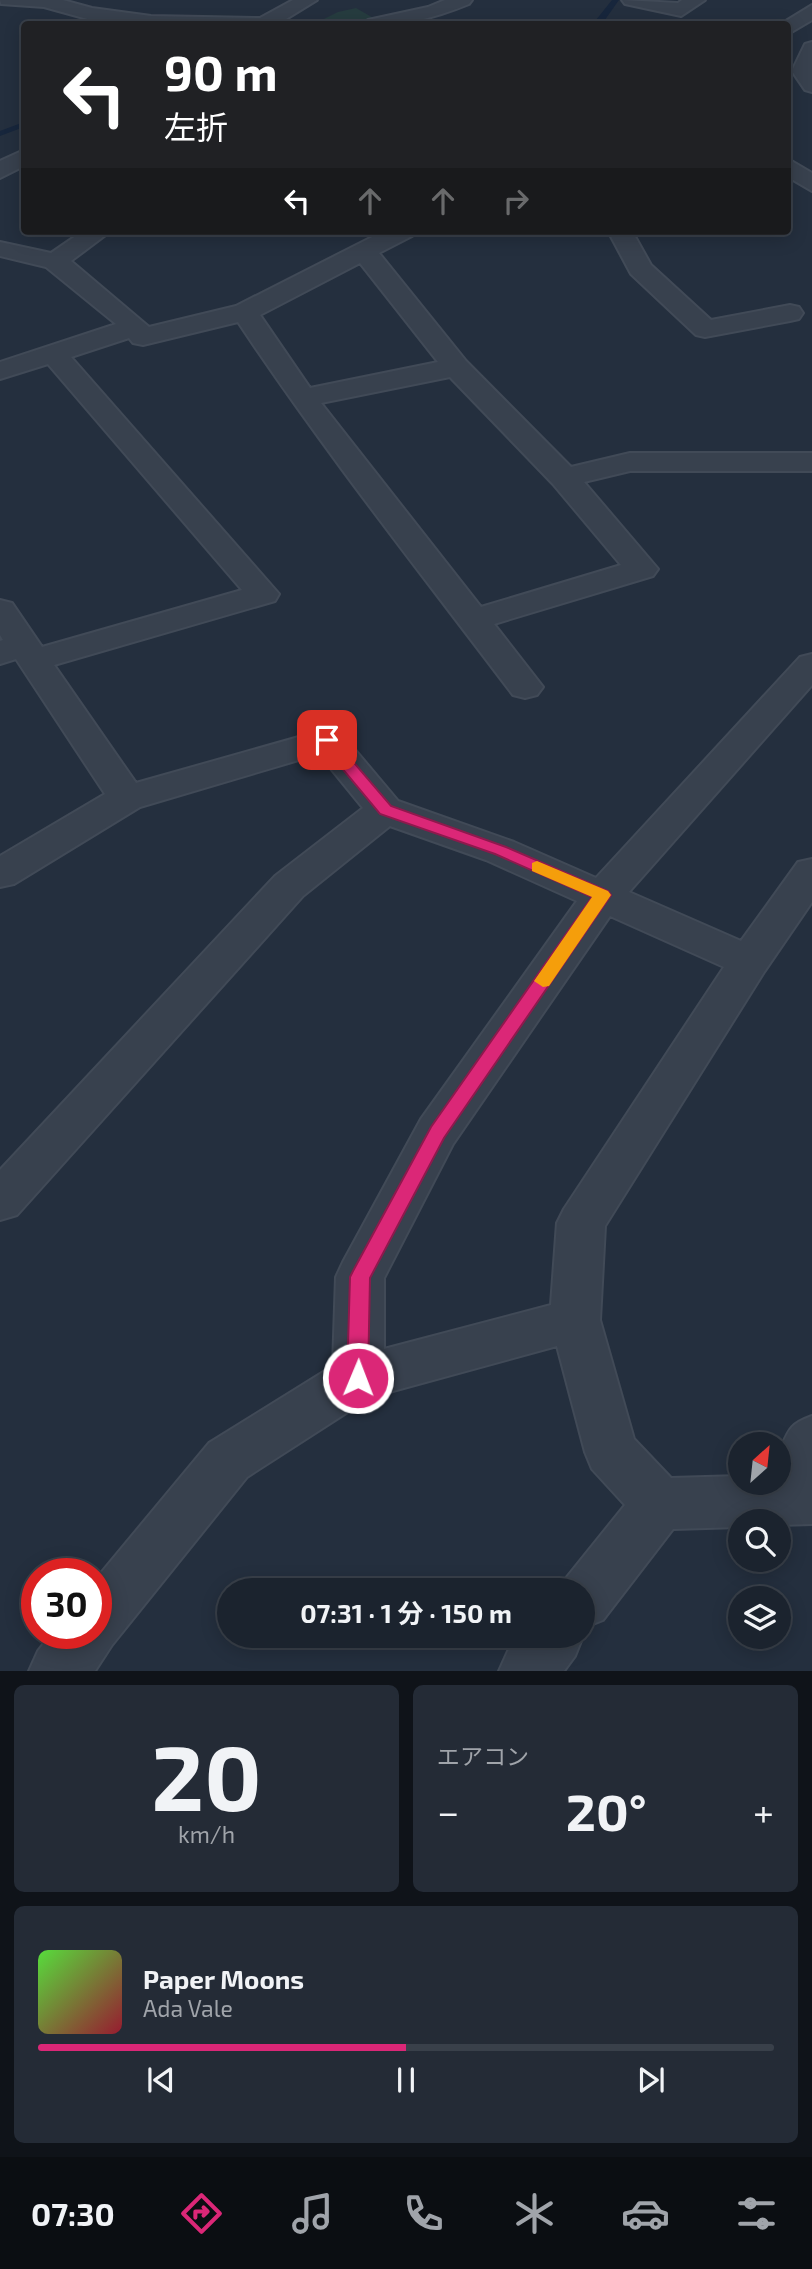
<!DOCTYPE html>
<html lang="ja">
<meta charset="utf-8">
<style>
body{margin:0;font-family:"Exo 2","Noto Sans JP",sans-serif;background:#242b36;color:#f1f3f6;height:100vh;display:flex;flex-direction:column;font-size:26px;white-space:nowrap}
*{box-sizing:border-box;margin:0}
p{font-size:23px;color:#a0a4aa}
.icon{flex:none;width:38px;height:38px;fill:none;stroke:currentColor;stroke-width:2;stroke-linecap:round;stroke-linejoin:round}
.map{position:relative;height:1671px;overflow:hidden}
.sheet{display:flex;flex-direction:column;gap:14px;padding:14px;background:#0f1319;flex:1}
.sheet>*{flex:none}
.guide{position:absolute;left:21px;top:21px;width:770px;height:214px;border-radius:7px;box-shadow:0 4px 18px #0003,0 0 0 2px #39404a;background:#202124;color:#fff;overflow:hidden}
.needle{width:46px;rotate:27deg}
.buttons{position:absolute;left:728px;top:1432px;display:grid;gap:14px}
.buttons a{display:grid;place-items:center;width:63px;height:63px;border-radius:50%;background:#1b232e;box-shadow:0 4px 18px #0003,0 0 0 2px #39404a;font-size:35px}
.speed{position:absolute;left:21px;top:1558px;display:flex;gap:14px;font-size:35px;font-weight:700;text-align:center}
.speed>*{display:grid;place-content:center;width:91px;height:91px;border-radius:50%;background:#1b232e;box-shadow:0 4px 18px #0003,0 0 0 2px #39404a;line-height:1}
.speed .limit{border:10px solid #d22;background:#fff;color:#111}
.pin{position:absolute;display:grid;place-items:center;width:60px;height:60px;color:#fff;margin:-30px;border-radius:14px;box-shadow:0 4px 10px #0006}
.me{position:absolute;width:77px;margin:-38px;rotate:1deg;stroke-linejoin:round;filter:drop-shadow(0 0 5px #0008)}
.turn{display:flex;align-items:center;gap:24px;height:147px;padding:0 28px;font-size:32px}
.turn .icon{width:91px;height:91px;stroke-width:2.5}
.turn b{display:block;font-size:49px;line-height:60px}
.lanes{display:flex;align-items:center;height:66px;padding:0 28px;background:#0003;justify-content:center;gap:35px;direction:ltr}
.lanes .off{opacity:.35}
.big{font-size:52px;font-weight:700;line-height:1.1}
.sheet .tile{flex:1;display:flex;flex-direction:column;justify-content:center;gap:10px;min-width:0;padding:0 24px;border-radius:10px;background:#242b36}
.sheet .dial{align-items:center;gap:0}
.dial b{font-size:91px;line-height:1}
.song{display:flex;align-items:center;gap:21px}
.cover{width:84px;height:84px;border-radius:10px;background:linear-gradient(135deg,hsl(110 70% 55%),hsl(350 70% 35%))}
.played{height:7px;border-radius:4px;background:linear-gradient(90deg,#db2777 50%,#39404a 50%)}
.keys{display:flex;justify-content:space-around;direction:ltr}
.heat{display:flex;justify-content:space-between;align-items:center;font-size:38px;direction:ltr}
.sheet .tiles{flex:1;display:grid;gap:14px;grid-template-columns:1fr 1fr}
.tile:last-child{grid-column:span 2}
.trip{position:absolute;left:217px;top:1578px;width:378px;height:70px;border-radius:35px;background:#1b232e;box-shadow:0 4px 18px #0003,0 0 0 2px #39404a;font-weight:700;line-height:70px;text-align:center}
.tabs{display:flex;height:112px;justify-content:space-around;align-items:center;background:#0b0e12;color:#a0a4aa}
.tabs .icon{width:49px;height:49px}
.tabs .current{color:#db2777}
.tabs b{font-size:32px;color:#f1f3f6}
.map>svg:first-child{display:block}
.green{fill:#263c3f}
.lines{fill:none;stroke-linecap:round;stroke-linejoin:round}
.stream{fill:#17263c;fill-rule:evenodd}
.street-casing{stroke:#414a57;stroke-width:4}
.street{fill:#38414e;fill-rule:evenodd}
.route{fill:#db2777;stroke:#8e194d;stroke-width:2}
.slow{fill:#f59e0b}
</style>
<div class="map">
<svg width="812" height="1671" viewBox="0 0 812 1671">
<rect width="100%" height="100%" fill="#242f3e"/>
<!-- green -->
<path class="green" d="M356,8l26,15 -68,1 24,-12z"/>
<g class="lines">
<!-- stream -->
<path class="stream" d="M612,0h7l-17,24h-12l6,-4z
M24,122v5l-24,9v-5z"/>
<!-- street casing -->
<g class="street-casing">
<path id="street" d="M0,0h63l29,8 59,8 109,2 33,-18h24l-39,24h-152l-35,-4 -47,-13 -43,-3z
M445,0h27l-3,4c-34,14 -67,23 -104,20l3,-4 60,-13z
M622,0l56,3 4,-3h23l-24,16 -56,-12z
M812,5v15l-24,14v-10h-7z
M812,42v50l-7,-2 -13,-19 13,-27z
M24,150v16l-24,12v-17z
M788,159l24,14v18l-24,-14z
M83,231h28l-40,30 78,66 87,-21 148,-75h31l-3,5 -33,17 87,108 105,106 59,-14h182v18h-182l-46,11 74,87 -5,7 -159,48 49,63 -6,8 -12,3 -12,-3c-93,-123 -189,-244 -275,-373l-95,23 -10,-2 -4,-5 -58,19 208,237 -4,7 -221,64 82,118 191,-54 13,3 58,69 116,41 82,36 204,-221 12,-3v31l-183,207 112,49 57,-79 14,-3v43l-48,70 -159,254 -5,94 34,119 37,39 69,-2v6h39v-7h9l-8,-25c9,-21 10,-26 32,-34v108l-33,1v-4h-39v6l-67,2 -70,91 -20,8v-37h-24l4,-9 62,-77 -33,-36 -7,-17 -28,-106 -186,51 -124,80 -135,168 -17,26h-66l9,-20 14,-18h44v-54l113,-136 124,-77 3,-89 7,-15 78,-143 156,-218 -91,-41 -96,-34 -87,70 -286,319 -17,5v-50l275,-294 88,-68 -44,-54 -179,53 -126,77 -14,3v-31l105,-62 -89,-135 -16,5v-23l3,-1 -3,-5v-35l12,3 30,44 200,-57 -194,-226 -48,15v-17l116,-38 -70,-57 -46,-11v-14l51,11zM360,263l78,99 -128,26 -50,-73zM450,377l103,107 68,81 -140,42 -160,-204zM610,916l114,51 -160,242 -7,14 -6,82 -167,44v-71l69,-134z
M608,231h24l19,34 60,55 79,-15 9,2 4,6 -4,6 -9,2 -85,16 -9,-2 -65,-61z
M583,1634v2l-8,20 -11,15h-65l9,-20 11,-15z"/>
</g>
<!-- street -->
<use href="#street" class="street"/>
</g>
<!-- route -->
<path class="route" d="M327,735l5,2 59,69 115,41 102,44 3,4 -167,243 -74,140 -2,100 -3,7 -7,3 -8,-3 -3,-7 3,-101 3,-6 78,-144 161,-230 -97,-43 -115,-40 -59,-71v-6z"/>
<!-- slow -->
<path class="slow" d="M537,861l71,30 3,4 -62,91 -6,1 -9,-6 58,-84 -60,-26v-8z"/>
</svg>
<div class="buttons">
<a><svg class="needle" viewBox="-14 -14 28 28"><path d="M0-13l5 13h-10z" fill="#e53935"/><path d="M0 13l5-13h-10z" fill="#a0a4aa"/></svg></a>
<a><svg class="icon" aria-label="search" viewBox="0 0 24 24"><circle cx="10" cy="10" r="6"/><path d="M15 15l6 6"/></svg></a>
<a><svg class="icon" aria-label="layers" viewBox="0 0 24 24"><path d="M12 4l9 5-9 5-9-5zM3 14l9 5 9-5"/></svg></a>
</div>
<div class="speed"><div class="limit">30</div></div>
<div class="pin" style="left:327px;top:740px;background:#d93025"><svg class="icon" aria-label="arrive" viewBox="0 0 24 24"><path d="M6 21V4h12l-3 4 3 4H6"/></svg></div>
<svg class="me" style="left:358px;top:1378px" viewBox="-20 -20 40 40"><circle r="17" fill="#db2777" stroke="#fff" stroke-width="3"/><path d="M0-11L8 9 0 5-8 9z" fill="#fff"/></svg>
<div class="trip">07:31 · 1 分 · 150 m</div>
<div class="guide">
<div class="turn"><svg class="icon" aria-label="left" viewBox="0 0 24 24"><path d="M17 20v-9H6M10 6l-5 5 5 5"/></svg><div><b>90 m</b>左折</div></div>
<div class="lanes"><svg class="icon" aria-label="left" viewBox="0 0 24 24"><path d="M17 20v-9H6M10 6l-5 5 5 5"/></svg><svg class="icon off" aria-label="ahead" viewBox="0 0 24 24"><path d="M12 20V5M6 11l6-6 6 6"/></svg><svg class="icon off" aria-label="ahead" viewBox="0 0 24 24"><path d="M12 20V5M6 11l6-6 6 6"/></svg><svg class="icon off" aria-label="right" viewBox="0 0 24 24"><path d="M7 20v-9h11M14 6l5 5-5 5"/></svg></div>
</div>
</div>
<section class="sheet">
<div class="tiles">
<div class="tile dial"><b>20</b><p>km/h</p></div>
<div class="tile"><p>エアコン</p>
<div class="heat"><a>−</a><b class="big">20°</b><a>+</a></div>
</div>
<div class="tile">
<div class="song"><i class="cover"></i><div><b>Paper Moons</b><p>Ada Vale</p></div></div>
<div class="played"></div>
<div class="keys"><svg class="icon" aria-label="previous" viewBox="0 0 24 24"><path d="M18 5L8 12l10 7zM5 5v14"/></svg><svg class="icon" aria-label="pause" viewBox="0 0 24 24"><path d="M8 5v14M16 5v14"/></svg><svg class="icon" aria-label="next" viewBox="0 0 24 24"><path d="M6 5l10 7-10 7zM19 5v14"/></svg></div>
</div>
</div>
</section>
<nav class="tabs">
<b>07:30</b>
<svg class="icon current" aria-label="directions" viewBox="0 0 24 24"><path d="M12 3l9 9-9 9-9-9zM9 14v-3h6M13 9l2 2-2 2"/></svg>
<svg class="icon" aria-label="music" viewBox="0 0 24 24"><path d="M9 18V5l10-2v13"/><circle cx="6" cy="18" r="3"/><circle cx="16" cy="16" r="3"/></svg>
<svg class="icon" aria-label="phone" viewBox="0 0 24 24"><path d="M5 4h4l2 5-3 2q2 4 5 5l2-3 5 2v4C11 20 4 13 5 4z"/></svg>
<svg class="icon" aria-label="climate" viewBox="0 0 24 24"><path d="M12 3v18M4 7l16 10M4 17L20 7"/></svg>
<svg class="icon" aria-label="car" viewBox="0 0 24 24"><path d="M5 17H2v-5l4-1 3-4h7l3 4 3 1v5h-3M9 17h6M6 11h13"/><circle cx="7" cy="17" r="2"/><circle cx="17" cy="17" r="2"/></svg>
<svg class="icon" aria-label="filters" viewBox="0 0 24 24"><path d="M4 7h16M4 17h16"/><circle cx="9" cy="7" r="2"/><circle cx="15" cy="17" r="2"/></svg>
</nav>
